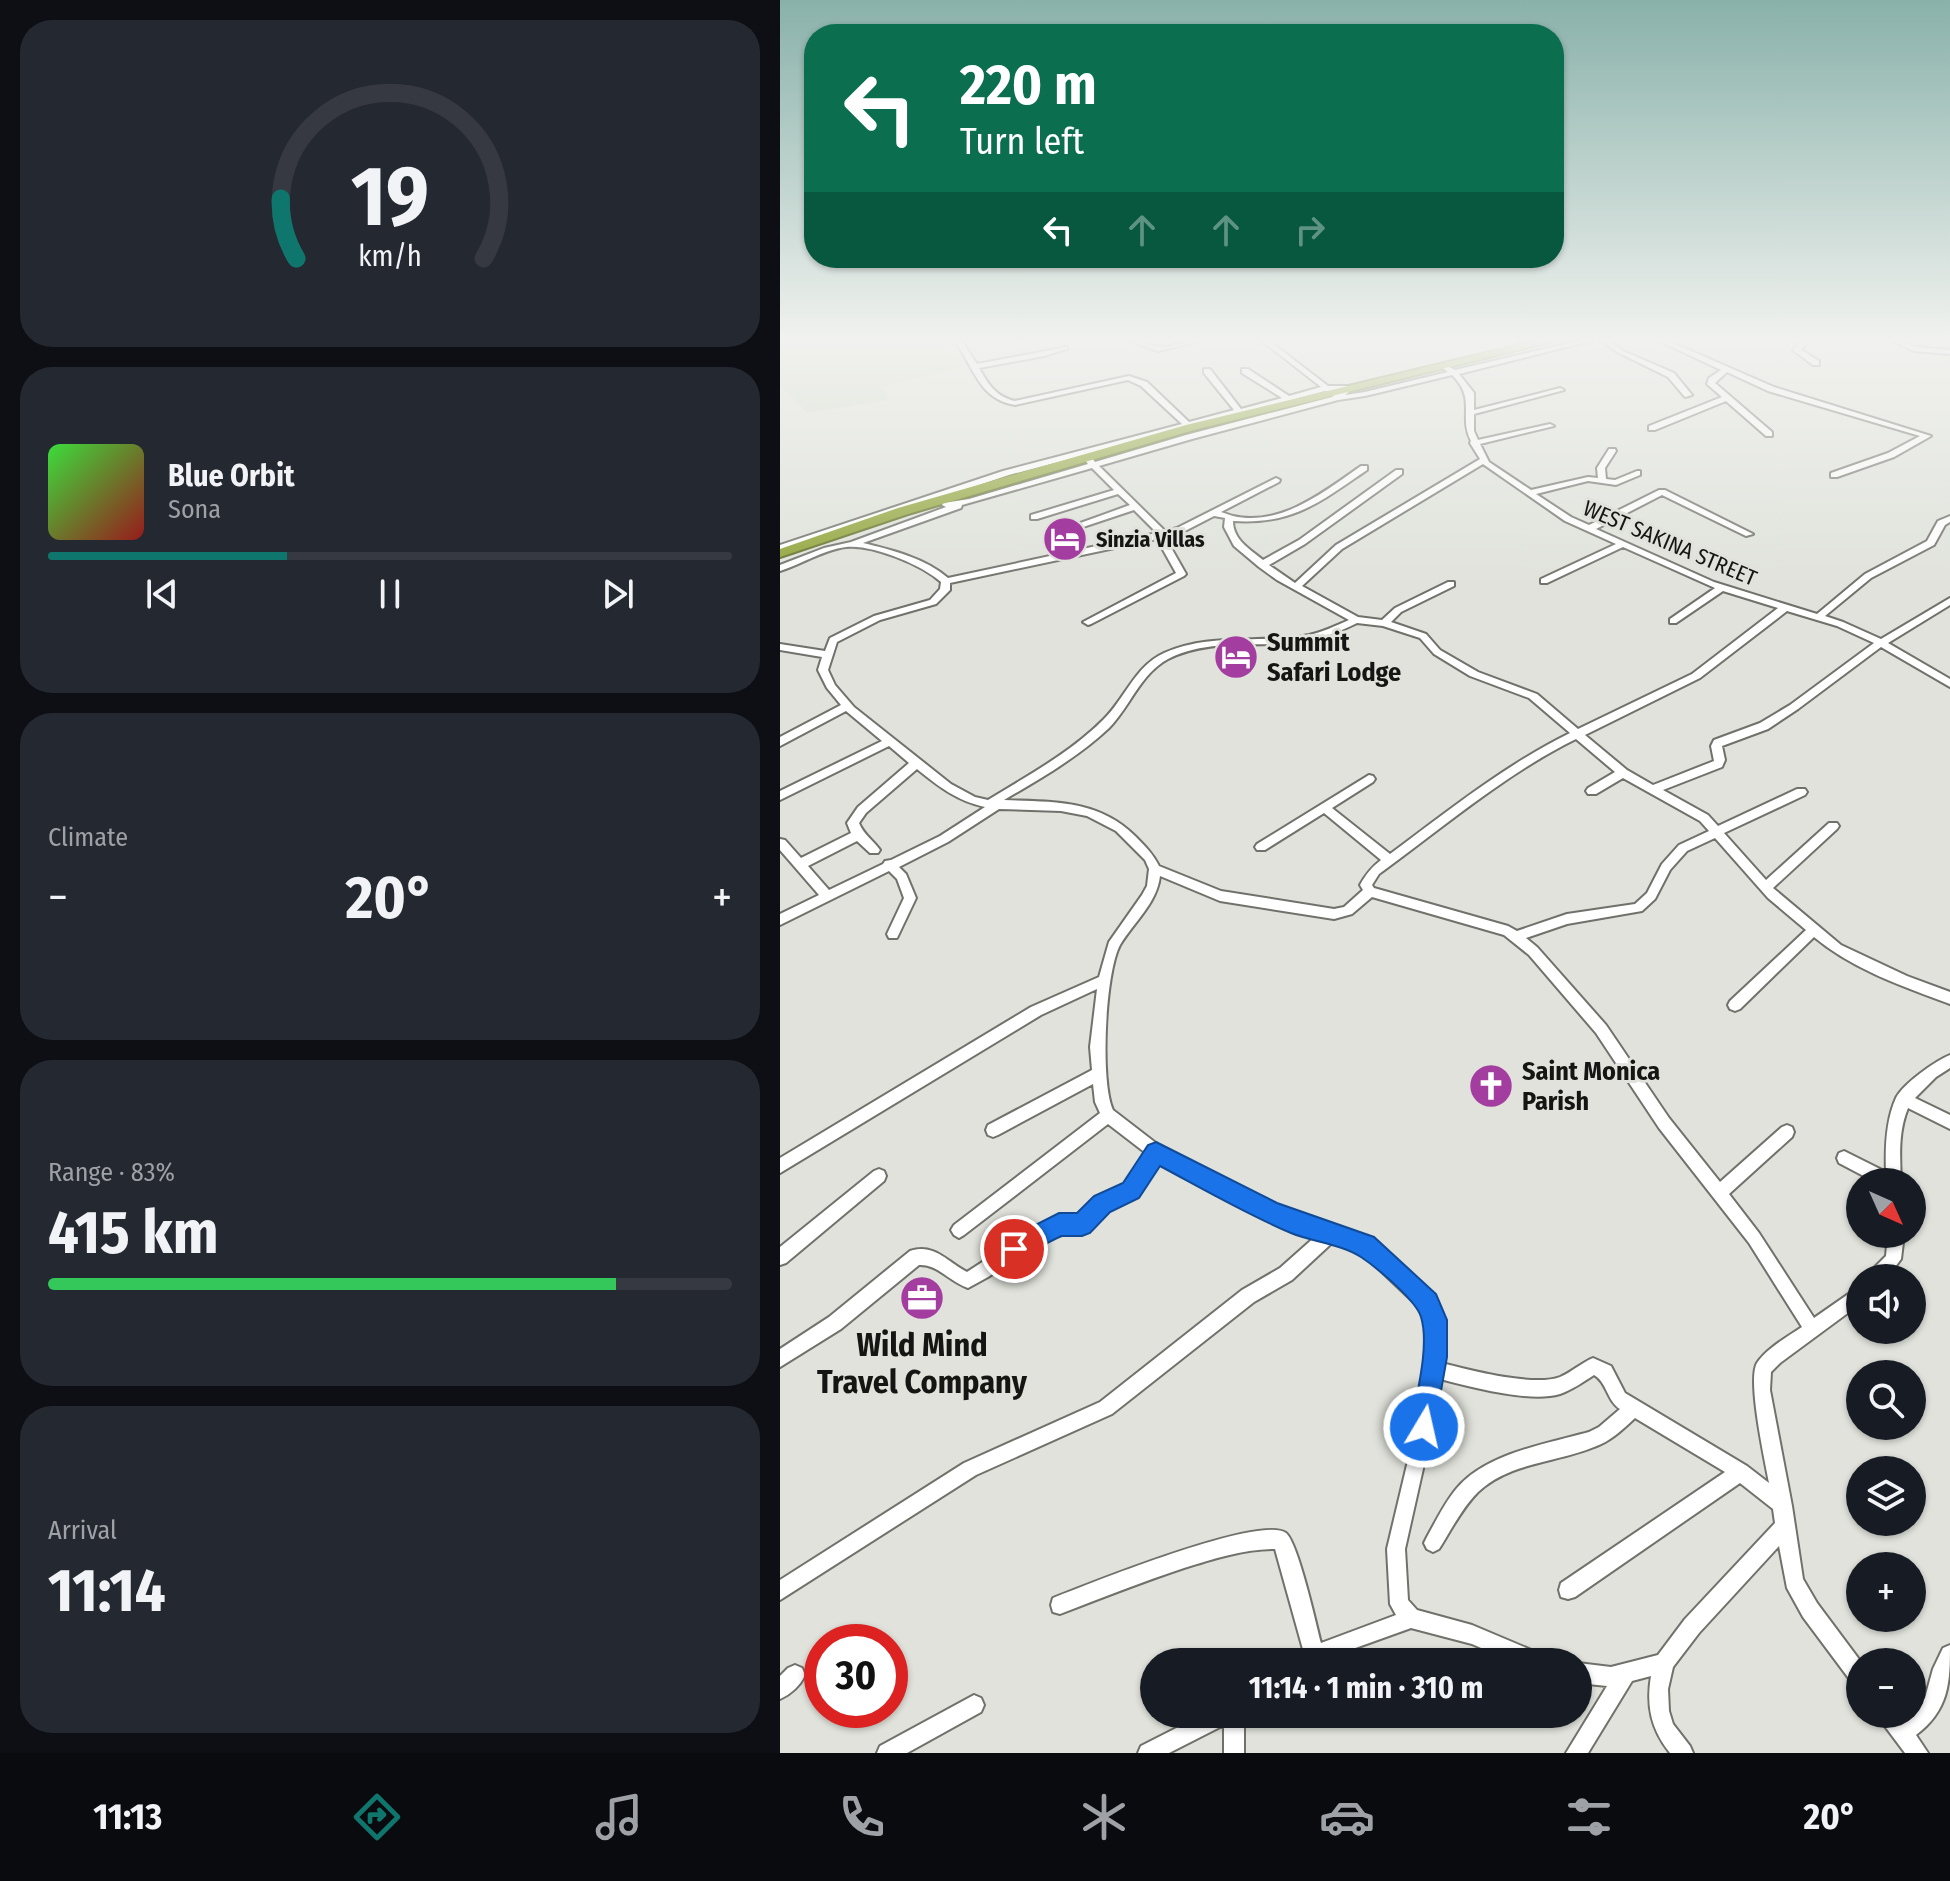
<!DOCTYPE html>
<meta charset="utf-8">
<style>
body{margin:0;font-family:"Fira Sans Condensed",sans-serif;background:#242831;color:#f1f3f6;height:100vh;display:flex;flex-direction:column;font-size:30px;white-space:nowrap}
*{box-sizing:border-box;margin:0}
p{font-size:26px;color:#9ea1a6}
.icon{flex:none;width:44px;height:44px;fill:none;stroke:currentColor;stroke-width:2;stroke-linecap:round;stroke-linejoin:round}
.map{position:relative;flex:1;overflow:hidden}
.drawer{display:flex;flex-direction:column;gap:20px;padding:20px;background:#0d0f14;width:780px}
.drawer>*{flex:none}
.hud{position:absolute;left:24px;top:24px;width:760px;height:244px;border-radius:32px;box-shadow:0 2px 6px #0004;background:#0b6e4f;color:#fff;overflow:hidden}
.needle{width:52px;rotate:135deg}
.buttons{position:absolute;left:1066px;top:1168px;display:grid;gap:16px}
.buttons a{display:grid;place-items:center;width:80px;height:80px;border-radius:50%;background:#171b24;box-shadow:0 2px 6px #0004;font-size:40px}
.speed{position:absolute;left:24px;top:1624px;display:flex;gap:16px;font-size:40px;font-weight:700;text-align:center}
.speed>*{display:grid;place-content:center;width:104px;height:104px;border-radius:50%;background:#171b24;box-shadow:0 2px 6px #0004;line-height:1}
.speed .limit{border:12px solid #d22;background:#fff;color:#111}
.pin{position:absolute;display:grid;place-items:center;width:68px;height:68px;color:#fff;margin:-34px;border:4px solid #fff;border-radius:50%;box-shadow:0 2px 8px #0007}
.me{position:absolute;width:88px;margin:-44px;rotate:9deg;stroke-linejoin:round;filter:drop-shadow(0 0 6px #0008)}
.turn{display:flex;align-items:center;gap:28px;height:168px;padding:0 24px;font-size:36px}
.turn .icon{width:104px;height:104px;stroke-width:2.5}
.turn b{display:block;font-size:56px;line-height:68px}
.lanes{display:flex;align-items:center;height:76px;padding:0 24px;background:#0003;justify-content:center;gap:40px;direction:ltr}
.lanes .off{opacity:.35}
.big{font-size:60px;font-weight:700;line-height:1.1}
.drawer .card{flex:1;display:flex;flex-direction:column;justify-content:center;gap:12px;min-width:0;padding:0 28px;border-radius:32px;background:#242831}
.drawer .dial{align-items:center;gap:0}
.dial svg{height:208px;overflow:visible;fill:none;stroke:#363941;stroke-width:7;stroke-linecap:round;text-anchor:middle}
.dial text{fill:#f1f3f6;stroke:none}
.song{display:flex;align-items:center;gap:24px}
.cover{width:96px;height:96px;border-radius:12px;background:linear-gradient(135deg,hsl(120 70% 55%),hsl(0 70% 35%))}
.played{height:8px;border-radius:4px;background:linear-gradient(90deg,#0f766e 35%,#363941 35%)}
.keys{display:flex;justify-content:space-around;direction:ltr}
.heat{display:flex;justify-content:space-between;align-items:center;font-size:44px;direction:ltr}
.charge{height:12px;border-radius:6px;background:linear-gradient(90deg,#34c759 83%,#363941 0)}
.trip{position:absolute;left:360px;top:1648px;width:452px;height:80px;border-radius:40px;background:#171b24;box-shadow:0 2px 6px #0004;font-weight:700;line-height:80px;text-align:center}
.tab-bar{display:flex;height:128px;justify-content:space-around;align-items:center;background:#090b0e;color:#9ea1a6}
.tab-bar .icon{width:56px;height:56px}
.tab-bar .current{color:#0f766e}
.tab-bar b{font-size:36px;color:#f1f3f6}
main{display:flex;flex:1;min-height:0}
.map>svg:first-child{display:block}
.built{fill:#d5d9cb}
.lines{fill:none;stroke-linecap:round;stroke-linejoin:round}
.minor-casing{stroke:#70716b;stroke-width:4}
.highway-casing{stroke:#64722a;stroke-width:4}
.minor{fill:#fff;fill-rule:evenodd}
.highway{fill:#8fa336;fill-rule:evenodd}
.route{fill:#1a73e8;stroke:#114b97;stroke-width:2}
.labels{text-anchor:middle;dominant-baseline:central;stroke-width:6;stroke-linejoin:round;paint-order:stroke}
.far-poi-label{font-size:22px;font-weight:bold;fill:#151613;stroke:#e0e2db;text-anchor:start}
.far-street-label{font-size:22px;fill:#151613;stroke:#e0e2db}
.poi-label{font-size:26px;font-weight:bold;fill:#151613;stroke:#e0e2db;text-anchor:start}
.near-poi-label{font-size:32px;font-weight:bold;fill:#151613;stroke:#e0e2db}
</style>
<main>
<section class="drawer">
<div class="card dial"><svg viewBox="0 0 100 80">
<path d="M14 69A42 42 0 1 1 86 69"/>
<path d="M14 69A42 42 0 0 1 8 46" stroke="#0f766e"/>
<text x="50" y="56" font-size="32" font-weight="700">19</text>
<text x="50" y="72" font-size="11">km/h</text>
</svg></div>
<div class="card">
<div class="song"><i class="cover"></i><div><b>Blue Orbit</b><p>Sona</p></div></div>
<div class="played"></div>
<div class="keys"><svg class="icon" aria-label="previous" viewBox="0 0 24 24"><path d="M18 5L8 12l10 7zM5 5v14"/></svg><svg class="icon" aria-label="pause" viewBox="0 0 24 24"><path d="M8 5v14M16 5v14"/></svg><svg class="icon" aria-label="next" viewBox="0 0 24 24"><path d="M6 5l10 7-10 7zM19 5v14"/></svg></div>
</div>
<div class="card"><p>Climate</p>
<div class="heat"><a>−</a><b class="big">20°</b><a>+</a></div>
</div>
<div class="card"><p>Range · 83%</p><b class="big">415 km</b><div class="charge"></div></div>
<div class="card"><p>Arrival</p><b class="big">11:14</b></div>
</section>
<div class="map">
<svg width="1170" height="1753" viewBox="0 0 1170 1753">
<rect width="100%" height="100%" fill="#e0e2db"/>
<!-- built -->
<path class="built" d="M0,340h163l20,27 -80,20 5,13 -80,13 -28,-27z"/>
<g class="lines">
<!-- minor casing -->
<g class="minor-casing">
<path id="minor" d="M174,340h7l16,24 90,-17v2l-23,7 -65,12c9,16 17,29 36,33l114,-25 18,6 42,40 45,-12 -30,-37v-4h6l31,40 41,-11 -40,-25v-4h6l41,27 32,-9 -60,-47h7l60,46h23v4l-6,5 20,-3 83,-20 -8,-6 4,-2 11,6 127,-30h12l-135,34 15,19v17l86,-22 4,2 -90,24v17l4,9 72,-16 4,2 -74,18 9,18 42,28 57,-13 10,1 -1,-10 12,-19h6l1,2 -11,17 1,11 9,1 22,-9h3v4l-24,10 -28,-4 -52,13 35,23 18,8 70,-35h6l88,44 -7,2 -84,-41 -66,34 118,53 103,32 48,-40 62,-33 11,-20 12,-5v6l-5,3 -11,20 -63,33 -46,38 18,6 38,17 69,-41v7l-62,38 62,36v8l-69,-40 -83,62 -30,20 -46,17 3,14 -3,7 -59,23 45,25 10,11 79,-37h8l2,3 -2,3 -81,38 42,47 63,-57h8l2,3 -2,3 -64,59 68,57 66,31 43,16v12c-46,-17 -98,-35 -136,-67l-74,72 -5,2 -5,-2 -2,-4 2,-4 76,-71 -38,-32 -53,-60 -28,13 -17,19 -15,29 -13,12 -75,13 -41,14 11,9 69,78 63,93 51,64 62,-55 5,-2 5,2 2,5 -2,5 -63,57 30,39 55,85 46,-32v18l-80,59 -9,9 -1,18 22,116 11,73 14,24 44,59 -1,25 -7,-3 -50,-67 -16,-29 -8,-42 -80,87 -26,34 -5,22 1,22 4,13 17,22 3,7h-23c-19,-24 -24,-47 -19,-77l-19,5 -44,72h-22l41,-67 -29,-3v-20l33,4 47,-12 27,-36 90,-96 -2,-14 -33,-26 -165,114 -7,2 -7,-2 -2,-7 2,-7 164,-111 -90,-54c-13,12 -24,23 -41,29 -38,16 -84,15 -116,45 -16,16 -27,38 -39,57l-6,3 -6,-3 -3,-6 3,-6c9,-16 18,-35 30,-49 30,-35 89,-44 132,-56l10,-5 21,-18c-13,-8 -13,-27 -26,-34 -11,7 -22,15 -34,19 -30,9 -89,-7 -120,-15l-3,27 -32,143 3,51 9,10 55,15 71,30 3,7h-33l-41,-18 -61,-16 -64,23 -22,11h-24l3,-9 -29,-104c-31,0 -62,10 -91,19 -42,14 -83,30 -124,46l-7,-2 -2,-7 2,-7c33,-13 208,-84 233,-65 12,10 30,91 35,110l75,-28 -6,-11 -3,-55 34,-143 5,-49v-37l-5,-11 -60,-57 -28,-10 -41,38 -38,22 -142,112 -136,61 -196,125v-20l184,-117 136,-61 142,-112 38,-22 36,-32 -53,-20 -104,-55 -23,34 -29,14 -20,21 -22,4 -24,8 -53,35 -20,11c-20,-7 -30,-24 -49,-23l-78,64 -61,38v-18l49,-32 81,-66c25,-8 37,11 57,21l63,-41 20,-8 28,-5 19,-19 29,-14 21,-31 -39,-30 -144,111 -5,3 -5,-3 -3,-5 3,-5 146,-112 -5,-11 -2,-18 -95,51 -5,2 -5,-2 -2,-5 2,-5 104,-55 -2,-23 7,-58 -56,26 -261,158v-15l251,-151 68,-30 10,-35 33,-47 5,-9 2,-17 -4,-9 -29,-29 -29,-15 -26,-5 -62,-2 -51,33 -49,25 7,7 10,24 -19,40h-8l-2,-4 17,-36 -7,-19 -8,-8 -109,54v-11l39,-19 -39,-45v-11l5,1 16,18 50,-25 -4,-10 11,-16 51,-44 -20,-17 -109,54v-9l102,-50 -36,-30 -66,35v-9l61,-32 -14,-17 -9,-18 4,-13 -42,-7v-6l45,7 5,-13 44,-22 56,-16 10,-11 1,-7c-19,-17 -69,-38 -95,-35 -23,3 -44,17 -66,24v-6l44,-17 27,-6 95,-35 -4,-2 1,-2 26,-4 119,-35 -3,-4 1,-2h6l3,4 91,-27 146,-38 9,-7 -12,2 -4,-1 -316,84 -229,76v-6l223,-74 179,-47 -41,-38 -13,-6 -113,25c-37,-6 -41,-39 -61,-65zM672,375c25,24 6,41 19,66l-1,2 10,16 -144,86 -41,38 -26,-18 36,-21 97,-70v-4h-6l-97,70 -36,20c-13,-11 -30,-20 -30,-39 60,4 87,-19 134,-51v-4h-6c-36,25 -80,61 -128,50 -4,-1 -8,-3 -12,-4l58,-30 1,-2 -4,-2 -99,50 -12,3 -66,-65 93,-27 146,-39 27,-4zM703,464l82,57 51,23 -75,35v4h6l76,-36 92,41 -45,31v4h6l47,-32 55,17 -86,66 -114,55 -41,-35 -59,-22 -38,-22 -14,-16 -35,-12 10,-10 53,-26v-4h-6l-53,26 -13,12 -24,-3 -56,-31 40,-37zM312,468l22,22 -83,25v4h6l81,-25 12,11 -69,25 7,2 66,-22 23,23 -209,45c-23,-20 -56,-28 -85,-35l98,-35 1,-3zM434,516l11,2 -1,9 10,19 25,21 18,13 72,40c-14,6 -26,12 -40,15 -49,9 -98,-3 -145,18 -29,13 -39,46 -61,67 -33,33 -76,56 -115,80l-13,-3 -24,-13 -97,-77 -19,-22 -7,-15 9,-28 43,-22 56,-16 14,-14v-7l207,-44 19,34 -93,49 5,3 3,-1 93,-48 2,-2 -21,-37 18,-5zM1007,611l50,15 37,17 -84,62 -30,18 -46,17 -3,6 3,15 -61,24 -26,-15 -42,-35 115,-57zM577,623l26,3 37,12 14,16 36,22 59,22 41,35c-65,32 -122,78 -180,121l-58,-46 41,-26 2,-3 -2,-3 -4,-1 -112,69 -2,3 2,3h8l59,-37 57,47c-9,7 -15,14 -21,25l3,5 -19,17 -10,2 -113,-18 -62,-25c-6,-12 -14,-20 -24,-30 -37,-37 -83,-34 -131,-36 36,-21 74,-43 105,-72 21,-21 31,-54 59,-69 43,-22 92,-10 138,-18 18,-3 35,-10 51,-18zM796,739l39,33 -27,16 -2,3 2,3h8l27,-16 77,43 9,10 -30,14 -17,19 -15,29 -12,11 -68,10 -50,17 -9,-5 -134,-38 -2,-3 7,-11c63,-46 126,-100 197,-135zM137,769c21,17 40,32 68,38l-45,29 -49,24 -6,1 -2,3 -54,26 -21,-24 49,-25 13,12h8l2,-3c-7,-10 -16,-15 -21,-27l7,-10zM380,876l60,25 114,18 18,-5 20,-17 132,38 25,20 67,78 63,95 90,115 53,84c-15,10 -35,21 -45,36 -10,17 8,98 12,120l-22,-17 -122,-73 -14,-27 -18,-8c-12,5 -21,14 -33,19 -26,10 -91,-7 -118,-14v-43l-9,-23 -62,-56 -99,-36 -111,-58 -48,-37c-13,-28 -8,-137 7,-165 14,-23 37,-42 40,-69z
M348,340c11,0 21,6 32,7 15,0 30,-7 45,-7l-47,11z
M820,340h8l15,11 51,22 18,22 -7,2 -17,-20 -49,-24z
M877,340h9l108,47 157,49 -37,21 -57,20h-6v-4l57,-20 32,-17 -152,-45 -41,-19 -12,11 57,49v4h-6l-40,-35 -71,29h-6v-4l73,-29 -15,-13 2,-6 12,-8z
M1022,340h7l-8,10 18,11v4h-6l-20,-15z
M1111,340h9l15,7 35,3v4l-36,-3z
M1170,1055v13l-14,9 -21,21 35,17v14l-42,-21c-10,24 -8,49 -7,74h-26l-36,-19 -2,-5 2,-5 5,-2 42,21c-1,-25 0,-52 10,-74 7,-14 39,-37 54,-43z
M99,1169l5,2 2,5 -2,5 -98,82 -6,2v-18l94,-76z
M1108,1234h16l-3,25 -14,19h-19l2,-6 16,-16z
M1170,1645c0,38 -1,65 -34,90l12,18h-23l-24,-32 -3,-7h22l4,5 8,-5 13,-16 8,-29 10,-21z
M15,1665l7,3 3,7c-5,11 -14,19 -25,24v-23l8,-8z
M194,1695l7,3 3,7 -3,7 -74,41h-30l3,-7z
M424,1714h40v39h-20v-28l-55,28h-31l3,-7z"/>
</g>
<!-- highway casing -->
<g class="highway-casing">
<path id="highway" d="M760,340h18l-364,90 -286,84 -128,43v-8l118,-41 288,-83z"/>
</g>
<!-- minor -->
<use href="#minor" class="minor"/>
<!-- highway -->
<use href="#highway" class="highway"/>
</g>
<!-- sky -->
<linearGradient id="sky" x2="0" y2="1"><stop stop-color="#89b1aa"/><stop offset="0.58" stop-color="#f1f2ef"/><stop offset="1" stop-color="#f1f2ef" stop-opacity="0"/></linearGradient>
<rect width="1170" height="586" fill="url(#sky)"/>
<!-- route -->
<path class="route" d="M376,1142l121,61 97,34 62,57 11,26v37l-14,79 -9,4 -9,-4 -4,-9c5,-31 19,-81 10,-110 -5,-17 -45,-50 -60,-60 -20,-13 -48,-15 -70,-24 -45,-19 -88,-44 -131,-67l-21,32 -29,14 -20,21 -8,3h-21l-47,24 -8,-3 -4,-8 4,-9 53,-27h18l17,-17 29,-13 25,-38z"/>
<!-- icons -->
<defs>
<g id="hotel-disc" transform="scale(2.3)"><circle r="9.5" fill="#a43da0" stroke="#e0e2db"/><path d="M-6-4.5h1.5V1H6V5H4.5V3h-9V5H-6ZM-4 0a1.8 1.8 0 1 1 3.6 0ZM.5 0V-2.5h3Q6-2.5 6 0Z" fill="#fff"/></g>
<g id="church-disc" transform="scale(2.3)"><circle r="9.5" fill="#a43da0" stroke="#e0e2db"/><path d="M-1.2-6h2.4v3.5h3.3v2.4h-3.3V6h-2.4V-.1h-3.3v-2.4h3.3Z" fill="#fff"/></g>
<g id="office-disc" transform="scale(2.3)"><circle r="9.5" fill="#a43da0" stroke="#e0e2db"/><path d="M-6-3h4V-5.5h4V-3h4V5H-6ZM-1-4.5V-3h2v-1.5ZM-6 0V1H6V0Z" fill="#fff"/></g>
</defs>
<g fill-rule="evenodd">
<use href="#hotel-disc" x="285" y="539"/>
<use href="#hotel-disc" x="456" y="657"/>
<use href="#church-disc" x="711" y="1086"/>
<use href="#office-disc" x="142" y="1298"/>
</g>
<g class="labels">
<!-- far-poi labels -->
<g class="far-poi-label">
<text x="316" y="539">Sinzia Villas</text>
</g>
<!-- far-street labels -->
<g class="far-street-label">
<text transform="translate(890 543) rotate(23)">WEST SAKINA STREET</text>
</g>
<!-- poi labels -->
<g class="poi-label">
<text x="487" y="642">Summit<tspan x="487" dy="30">Safari Lodge</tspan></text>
<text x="742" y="1071">Saint Monica<tspan x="742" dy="30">Parish</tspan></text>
</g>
<!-- near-poi labels -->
<g class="near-poi-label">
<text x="142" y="1345">Wild Mind<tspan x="142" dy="37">Travel Company</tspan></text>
</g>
</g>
</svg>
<div class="buttons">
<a><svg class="needle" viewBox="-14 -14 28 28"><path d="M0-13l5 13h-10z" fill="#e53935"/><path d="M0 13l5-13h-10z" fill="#9ea1a6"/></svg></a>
<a><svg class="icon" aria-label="sound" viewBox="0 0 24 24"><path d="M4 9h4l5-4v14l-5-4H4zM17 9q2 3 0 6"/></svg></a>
<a><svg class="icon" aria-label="search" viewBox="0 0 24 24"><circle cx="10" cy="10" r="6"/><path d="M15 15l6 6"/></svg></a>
<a><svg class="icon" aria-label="layers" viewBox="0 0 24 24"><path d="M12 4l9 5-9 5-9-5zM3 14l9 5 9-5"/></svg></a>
<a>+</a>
<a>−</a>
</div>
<div class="speed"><div class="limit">30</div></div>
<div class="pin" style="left:234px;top:1249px;background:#d93025"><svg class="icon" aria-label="arrive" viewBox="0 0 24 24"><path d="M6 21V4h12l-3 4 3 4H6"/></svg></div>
<svg class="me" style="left:644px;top:1427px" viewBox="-20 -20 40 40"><circle r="17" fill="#1a73e8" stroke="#fff" stroke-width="3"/><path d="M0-11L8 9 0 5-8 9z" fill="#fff"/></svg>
<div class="trip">11:14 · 1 min · 310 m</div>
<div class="hud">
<div class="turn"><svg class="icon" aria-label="left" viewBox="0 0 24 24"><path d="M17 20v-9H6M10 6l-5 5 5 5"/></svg><div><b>220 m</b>Turn left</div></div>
<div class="lanes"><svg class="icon" aria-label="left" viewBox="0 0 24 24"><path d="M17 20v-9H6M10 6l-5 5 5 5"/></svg><svg class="icon off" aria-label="ahead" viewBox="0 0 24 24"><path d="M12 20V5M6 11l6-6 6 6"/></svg><svg class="icon off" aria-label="ahead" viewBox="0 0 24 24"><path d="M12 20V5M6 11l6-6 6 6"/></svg><svg class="icon off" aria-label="right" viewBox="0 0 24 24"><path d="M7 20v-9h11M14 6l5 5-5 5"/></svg></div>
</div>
</div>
</main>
<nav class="tab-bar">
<b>11:13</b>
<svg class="icon current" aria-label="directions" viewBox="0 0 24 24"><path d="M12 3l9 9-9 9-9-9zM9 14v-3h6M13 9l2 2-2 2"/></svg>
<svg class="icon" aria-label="music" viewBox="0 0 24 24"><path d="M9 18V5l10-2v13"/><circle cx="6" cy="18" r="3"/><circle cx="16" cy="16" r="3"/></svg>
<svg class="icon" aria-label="phone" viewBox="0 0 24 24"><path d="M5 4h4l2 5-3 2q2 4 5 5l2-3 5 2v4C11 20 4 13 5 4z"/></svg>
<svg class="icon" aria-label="climate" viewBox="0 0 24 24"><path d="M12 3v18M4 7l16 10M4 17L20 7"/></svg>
<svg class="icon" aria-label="car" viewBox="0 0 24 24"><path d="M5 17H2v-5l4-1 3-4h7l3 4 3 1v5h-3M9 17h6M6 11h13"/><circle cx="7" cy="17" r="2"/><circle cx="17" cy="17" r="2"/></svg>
<svg class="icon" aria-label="filters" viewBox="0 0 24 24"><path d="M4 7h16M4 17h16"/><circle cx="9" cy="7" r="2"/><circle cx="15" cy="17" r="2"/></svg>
<b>20°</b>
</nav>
